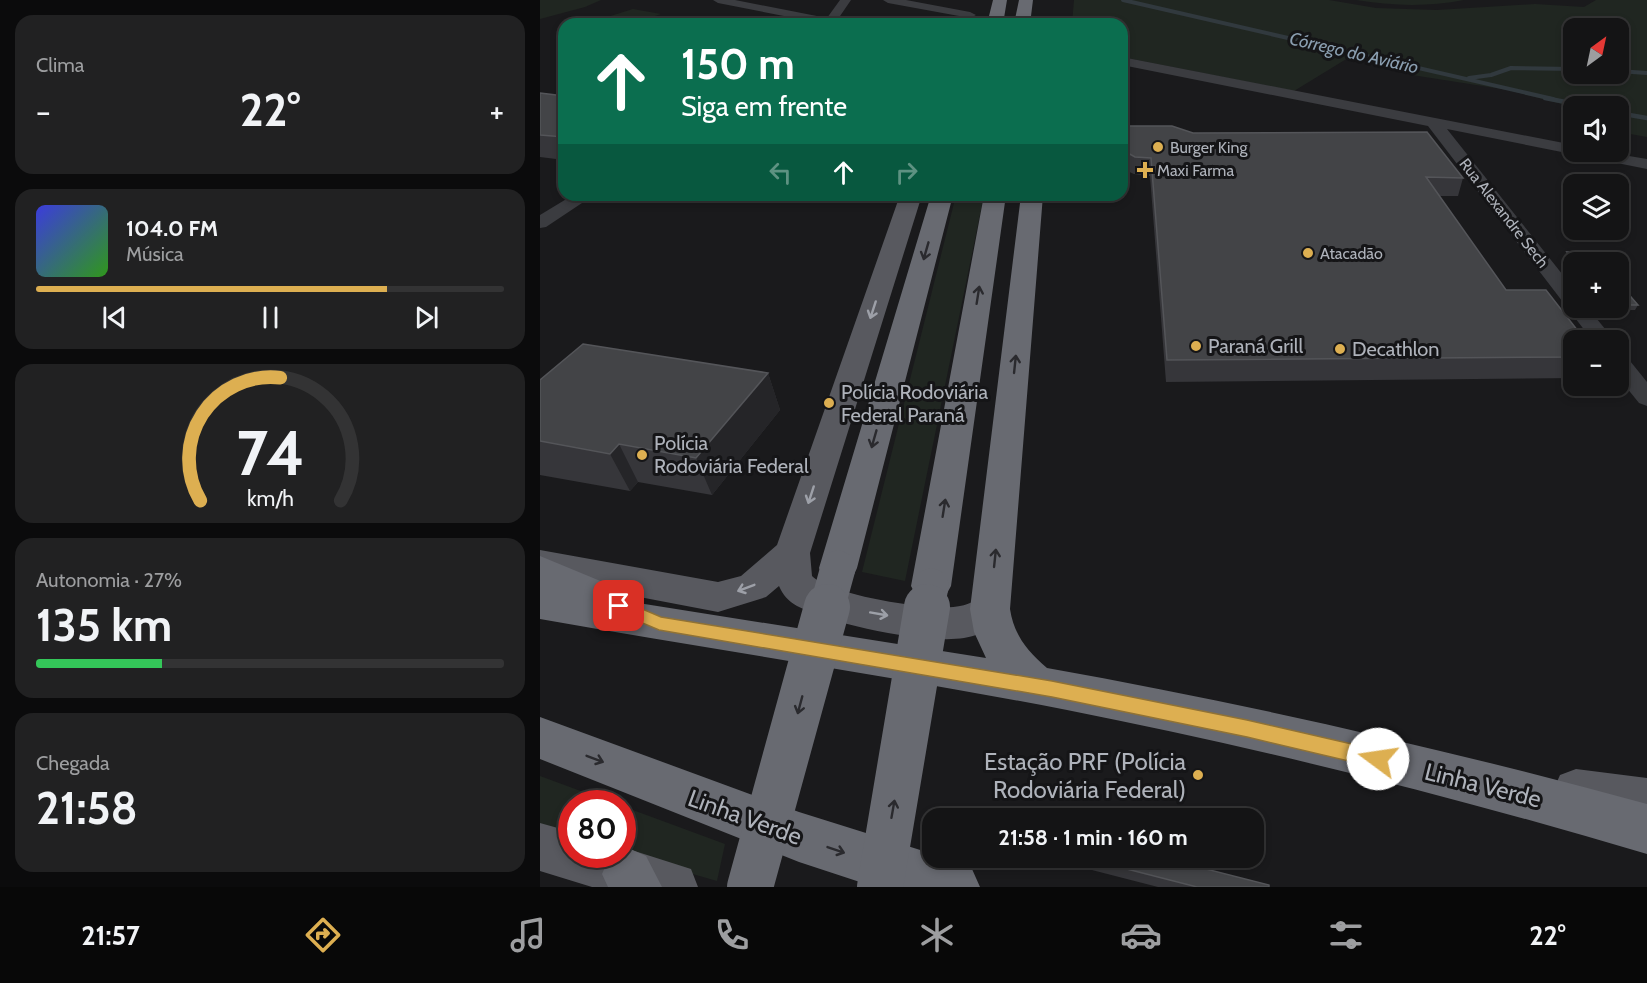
<!DOCTYPE html>
<html lang="pt">
<meta charset="utf-8">
<style>
body{margin:0;font-family:Cabin,sans-serif;background:#212122;color:#f1f3f6;height:100vh;display:flex;flex-direction:column;font-size:22px;white-space:nowrap}
*{box-sizing:border-box;margin:0}
p{font-size:20px;color:#9d9ea0}
.icon{flex:none;width:33px;height:33px;fill:none;stroke:currentColor;stroke-width:2;stroke-linecap:round;stroke-linejoin:round}
.map{position:relative;flex:1;overflow:hidden}
.sheet{display:flex;flex-direction:column;gap:15px;padding:15px;background:#0b0b0c;width:540px}
.sheet>*{flex:none}
.top-card{position:absolute;left:18px;top:18px;width:570px;height:183px;border-radius:18px;box-shadow:0 3px 9px #0003,0 0 0 2px #333334;background:#0b6e4f;color:#fff;overflow:hidden}
.needle{width:39px;rotate:33deg}
.buttons{position:absolute;left:1023px;top:18px;display:grid;gap:12px}
.buttons a{display:grid;place-items:center;width:66px;height:66px;border-radius:12px;background:#141415;box-shadow:0 3px 9px #0003,0 0 0 2px #333334;font-size:30px}
.speed{position:absolute;left:18px;top:790px;display:flex;gap:12px;font-size:30px;font-weight:700;text-align:center}
.speed>*{display:grid;place-content:center;width:78px;height:78px;border-radius:50%;background:#141415;box-shadow:0 3px 9px #0003,0 0 0 2px #333334;line-height:1}
.speed .limit{border:9px solid #d22;background:#fff;color:#111}
.pin{position:absolute;display:grid;place-items:center;width:51px;height:51px;color:#fff;margin:-26px;border-radius:12px;box-shadow:0 3px 9px #0006}
.me{position:absolute;width:66px;margin:-33px;rotate:284deg;stroke-linejoin:round;filter:drop-shadow(0 0 4px #0008)}
.turn{display:flex;align-items:center;gap:21px;height:126px;padding:0 24px;font-size:27px}
.turn .icon{width:78px;height:78px;stroke-width:2.5}
.turn b{display:block;font-size:42px;line-height:51px}
.lanes{display:flex;align-items:center;height:57px;padding:0 24px;background:#0003;justify-content:center;gap:30px;direction:ltr}
.lanes .off{opacity:.35}
.big{font-size:45px;font-weight:700;line-height:1.1}
.sheet .tile{flex:1;display:flex;flex-direction:column;justify-content:center;gap:9px;min-width:0;padding:0 21px;border-radius:18px;background:#212122}
.sheet .dial{align-items:center;gap:0}
.dial svg{height:156px;overflow:visible;fill:none;stroke:#333334;stroke-width:7;stroke-linecap:round;text-anchor:middle}
.dial text{fill:#f1f3f6;stroke:none}
.song{display:flex;align-items:center;gap:18px}
.cover{width:72px;height:72px;border-radius:9px;background:linear-gradient(135deg,hsl(240 70% 55%),hsl(110 70% 35%))}
.played{height:6px;border-radius:3px;background:linear-gradient(90deg,#ddaf51 75%,#333334 75%)}
.keys{display:flex;justify-content:space-around;direction:ltr}
.heat{display:flex;justify-content:space-between;align-items:center;font-size:33px;direction:ltr}
.charge{height:9px;border-radius:4px;background:linear-gradient(90deg,#34c759 27%,#333334 0)}
.trip{position:absolute;left:382px;top:808px;width:342px;height:60px;border-radius:18px;background:#141415;box-shadow:0 3px 9px #0003,0 0 0 2px #333334;font-weight:700;line-height:60px;text-align:center}
.tabs{display:flex;height:96px;justify-content:space-around;align-items:center;background:#080808;color:#9d9ea0}
.tabs .icon{width:42px;height:42px}
.tabs .active{color:#ddaf51}
.tabs b{font-size:27px;color:#f1f3f6}
main{display:flex;flex:1;min-height:0}
.map>svg:first-child{display:block}
.green{fill:#202621;fill-rule:evenodd}
.lines{fill:none;stroke-linecap:round;stroke-linejoin:round}
.stream-far1{stroke:#31393e;stroke-width:4}
.stream{stroke:#31393e;stroke-width:4.5}
.minor{fill:#3b3c40;fill-rule:evenodd}
.major{fill:#58595f;fill-rule:evenodd}
.highway{fill:#686a71;fill-rule:evenodd}
.highway-bridge-far1{stroke:#686a71;stroke-width:35}
.highway-bridge{stroke:#686a71;stroke-width:46}
.wall{fill:#36363a}
.shaded-wall{fill:#252528}
.building{fill:#434447;stroke:#545559;stroke-width:1.5}
.oneway{stroke:#2a2a2e}
.oneway2{stroke:#9da0a8}
.route{fill:#ddaf51;stroke:#907235;stroke-width:1.5}
.poi-dot{fill:#ddaf51;stroke:#151517;stroke-width:2}
.labels{text-anchor:middle;dominant-baseline:central;stroke-width:6;stroke-linejoin:round;paint-order:stroke}
.far-poi-label{font-size:16px;fill:#aeb2ba;stroke:#151517;text-anchor:start}
.far-street-label{font-size:16px;fill:#aeb2ba;stroke:#151517}
.far-water-label{font-size:18px;font-style:italic;fill:#8a9eb0;stroke:#151517}
.poi-label{font-size:20px;fill:#aeb2ba;stroke:#151517;text-anchor:start}
.near-poi-label{font-size:24px;fill:#aeb2ba;stroke:#151517;text-anchor:end}
.near-street-label{font-size:24px;fill:#aeb2ba;stroke:#151517}
</style>
<main>
<section class="sheet">
<div class="tile"><p>Clima</p>
<div class="heat"><a>−</a><b class="big">22°</b><a>+</a></div>
</div>
<div class="tile">
<div class="song"><i class="cover"></i><div><b>104.0 FM</b><p>Música</p></div></div>
<div class="played"></div>
<div class="keys"><svg class="icon" aria-label="previous" viewBox="0 0 24 24"><path d="M18 5L8 12l10 7zM5 5v14"/></svg><svg class="icon" aria-label="pause" viewBox="0 0 24 24"><path d="M8 5v14M16 5v14"/></svg><svg class="icon" aria-label="next" viewBox="0 0 24 24"><path d="M6 5l10 7-10 7zM19 5v14"/></svg></div>
</div>
<div class="tile dial"><svg viewBox="0 0 100 80">
<path d="M14 69A42 42 0 1 1 86 69"/>
<path d="M14 69A42 42 0 0 1 55 6" stroke="#ddaf51"/>
<text x="50" y="56" font-size="32" font-weight="700">74</text>
<text x="50" y="72" font-size="11">km/h</text>
</svg></div>
<div class="tile"><p>Autonomia · 27%</p><b class="big">135 km</b><div class="charge"></div></div>
<div class="tile"><p>Chegada</p><b class="big">21:58</b></div>
</section>
<div class="map">
<svg width="1107" height="887" viewBox="0 0 1107 887">
<rect width="100%" height="100%" fill="#1a1a1c"/>
<!-- green -->
<path class="green" d="M0,0h61l-16,7 -45,12z
M534,0h255l47,8 61,2 98,-6 49,3 12,-7h51v137l-28,-5 -1,-26h-44l-1,8 -6,-3v-4l-5,-3 -54,-14 -96,-15 -30,-10 -34,-7 -54,33 -172,-34v-33h-50zM1034,28h44v46h-44z
M816,0h108c-36,7 -72,6 -108,0z
M93,9l28,5 -29,10h-47z
M416,195h28l-79,386 -43,-9z
M0,776l76,28h-44l-1,35 -31,-10z
M82,806l103,38 -8,37 -94,-27z"/>
<g class="lines">
<!-- stream-far1 -->
<path class="stream-far1" d="M583,0l430,99
M1078,71l29,2
M929,78l22,-3 20,-7 63,1"/>
<!-- stream -->
<path class="stream" d="M1005,98l41,8
M1078,113l29,5"/>
<!-- minor -->
<path class="minor" d="M173,0h22l92,18 13,-18h11l-13,19 11,5h-24l-107,-21z
M343,0h23l64,12 6,3 -6,3 -82,-15z
M582,57l452,88v7h31l42,7v10l-200,-40 127,160v19h14l26,32h-22l-164,-214 -306,-61z
M33,195h21l-48,32 -6,1v-13z
M1078,354l8,2 21,26v24l-8,-3 -21,-26z"/>
<!-- major -->
<path class="major" d="M360,195h22l-112,358 2,23c18,19 121,36 148,30 10,-1 20,-9 30,-13l14,5 5,11c-8,16 -26,26 -45,29 -39,6 -131,-13 -167,-32 -9,-5 -14,-11 -18,-20l-13,11 -48,15 -178,-34v-28l178,32 23,-6 36,-31z
M1036,769l71,9v44l-71,-9 -16,-6 -7,-16 7,-16z
M0,823l32,9v23h50v-8l69,22 7,18h-106l-52,-16z"/>
<!-- highway -->
<path class="highway" d="M453,0h14l-4,24h-16z
M479,0h14l-3,24h-16z
M391,195h22l-96,373 -5,11 -14,4 -14,-4 -5,-11z
M444,195h22l-55,391 -6,11 -14,4 -14,-4 -6,-11z
M481,195h22l-33,414c4,26 17,42 37,59 202,36 402,82 600,136v50c-191,-57 -384,-105 -580,-144 -175,-34 -351,-60 -527,-91v-63l87,36 5,10 354,56 -12,-26 -4,-23z
M0,717l259,95 134,42v4h11l28,11 8,18h-105l-76,-25 -259,-103z
M88,848l18,8 16,31h-54l-6,-13 8,-18 12,-1v-4z"/>
<!-- highway-bridge-far1 -->
<path class="highway-bridge-far1" d="M287,608l11,-40
M387,608l4,-22"/>
<!-- highway-bridge -->
<path class="highway-bridge" d="M210,887l77,-280
M340,887l47,-280"/>
</g>
<!-- wall -->
<path class="wall" d="M0,93l24,3v64l-24,-3z
M585,126l68,7 270,45 -5,18h-19l67,94 68,67v21l-408,4 -16,-206 -16,-2 -9,-4z
M1027,252h45l17,18 -2,6h-9v-14h-44v6l-9,-11z
M1078,282l20,23 -3,5h-27l-2,-2h12z
M228,373l12,37 -68,85 -74,-13 -8,9 -90,-16v-95z
M549,858l180,29h-111l-70,-18z"/>
<!-- shaded-wall -->
<path class="shaded-wall" d="M228,373l12,37 -68,85 -16,-37z
M79,444l19,38 -8,9 -20,-37z"/>
<!-- building -->
<path class="building" d="M0,93l24,3v41l-24,-2z
M585,126h47l21,7 234,-1 36,46 -37,-1 80,113h40l39,50h-11v17l-407,3 -16,-202 -16,-1 -9,-5z
M1027,252h45l17,18h-11v-8h-42z
M1078,282l20,23h-20z
M43,344l185,29 -72,85 -77,-14 -9,10 -70,-13v-61z
M549,858h74l106,27v2h-72l-109,-28z"/>
<!-- one-way arrows -->
<defs><path id="oneway-shaft" d="M-6 0H5M1.5-3L5.5 0L1.5 3" fill="none" stroke-width="1.6" stroke-linecap="round" stroke-linejoin="round" transform="scale(1.5)"/></defs>
<g class="oneway">
<use href="#oneway-shaft" transform="translate(386 251) rotate(106)"/>
<use href="#oneway-shaft" transform="translate(438 295) rotate(-81)"/>
<use href="#oneway-shaft" transform="translate(475 364) rotate(-84)"/>
<use href="#oneway-shaft" transform="translate(334 439) rotate(106)"/>
<use href="#oneway-shaft" transform="translate(404 508) rotate(-81)"/>
<use href="#oneway-shaft" transform="translate(455 558) rotate(-84)"/>
<use href="#oneway-shaft" transform="translate(260 705) rotate(105)"/>
<use href="#oneway-shaft" transform="translate(55 759) rotate(21)"/>
<use href="#oneway-shaft" transform="translate(353 809) rotate(-80)"/>
<use href="#oneway-shaft" transform="translate(296 850) rotate(19)"/>
</g>
<g class="oneway2">
<use href="#oneway-shaft" transform="translate(333 310) rotate(108)"/>
<use href="#oneway-shaft" transform="translate(271 495) rotate(108)"/>
<use href="#oneway-shaft" transform="translate(206 588) rotate(159)"/>
<use href="#oneway-shaft" transform="translate(339 614) rotate(10)"/>
</g>
<!-- route -->
<path class="route" d="M79,599l42,18 391,64 195,39 131,30 7,2 2,7 -2,6 -7,3 -131,-31 -195,-40 -393,-67 -45,-19 -3,-5 3,-5z"/>
<!-- markers -->
<g class="poi-dot">
<circle cx="618" cy="147" r="6"/>
<path d="M602 161h6v6h6v6h-6v6h-6v-6h-6v-6h6z"/>
<circle cx="768" cy="253" r="6"/>
<circle cx="656" cy="346" r="6"/>
<circle cx="800" cy="349" r="6"/>
<circle cx="289" cy="403" r="6"/>
<circle cx="102" cy="455" r="6"/>
<circle cx="658" cy="775" r="6"/>
</g>
<g class="labels">
<!-- far-poi labels -->
<g class="far-poi-label">
<text x="630" y="147">Burger King</text>
<text x="617" y="170">Maxi Farma</text>
<text x="780" y="253">Atacadão</text>
</g>
<!-- far-street labels -->
<g class="far-street-label">
<text transform="translate(964 213) rotate(52)">Rua Alexandre Sech</text>
</g>
<!-- far-water labels -->
<g class="far-water-label">
<text transform="translate(814 53) rotate(13)">Córrego do Aviário</text>
</g>
<!-- poi labels -->
<g class="poi-label">
<text x="668" y="346">Paraná Grill</text>
<text x="812" y="349">Decathlon</text>
<text x="301" y="392">Polícia Rodoviária<tspan x="301" dy="23">Federal Paraná</tspan></text>
<text x="114" y="443">Polícia<tspan x="114" dy="23">Rodoviária Federal</tspan></text>
</g>
<!-- near-poi labels -->
<g class="near-poi-label">
<text x="646" y="761">Estação PRF (Polícia<tspan x="646" dy="28">Rodoviária Federal)</tspan></text>
</g>
<!-- near-street labels -->
<g class="near-street-label">
<text transform="translate(943 785) rotate(14)">Linha Verde</text>
<text transform="translate(205 817) rotate(20)">Linha Verde</text>
</g>
</g>
</svg>
<div class="buttons">
<a><svg class="needle" viewBox="-14 -14 28 28"><path d="M0-13l5 13h-10z" fill="#e53935"/><path d="M0 13l5-13h-10z" fill="#9d9ea0"/></svg></a>
<a><svg class="icon" aria-label="sound" viewBox="0 0 24 24"><path d="M4 9h4l5-4v14l-5-4H4zM17 9q2 3 0 6"/></svg></a>
<a><svg class="icon" aria-label="layers" viewBox="0 0 24 24"><path d="M12 4l9 5-9 5-9-5zM3 14l9 5 9-5"/></svg></a>
<a>+</a>
<a>−</a>
</div>
<div class="speed"><div class="limit">80</div></div>
<div class="pin" style="left:79px;top:606px;background:#d93025"><svg class="icon" aria-label="arrive" viewBox="0 0 24 24"><path d="M6 21V4h12l-3 4 3 4H6"/></svg></div>
<svg class="me" style="left:838px;top:759px" viewBox="-20 -20 40 40"><circle r="19" fill="#fff"/><path d="M0-13L10 11 0 6-10 11z" fill="#ddaf51"/></svg>
<div class="trip">21:58 · 1 min · 160 m</div>
<div class="top-card">
<div class="turn"><svg class="icon" aria-label="ahead" viewBox="0 0 24 24"><path d="M12 20V5M6 11l6-6 6 6"/></svg><div><b>150 m</b>Siga em frente</div></div>
<div class="lanes"><svg class="icon off" aria-label="left" viewBox="0 0 24 24"><path d="M17 20v-9H6M10 6l-5 5 5 5"/></svg><svg class="icon" aria-label="ahead" viewBox="0 0 24 24"><path d="M12 20V5M6 11l6-6 6 6"/></svg><svg class="icon off" aria-label="right" viewBox="0 0 24 24"><path d="M7 20v-9h11M14 6l5 5-5 5"/></svg></div>
</div>
</div>
</main>
<nav class="tabs">
<b>21:57</b>
<svg class="icon active" aria-label="directions" viewBox="0 0 24 24"><path d="M12 3l9 9-9 9-9-9zM9 14v-3h6M13 9l2 2-2 2"/></svg>
<svg class="icon" aria-label="music" viewBox="0 0 24 24"><path d="M9 18V5l10-2v13"/><circle cx="6" cy="18" r="3"/><circle cx="16" cy="16" r="3"/></svg>
<svg class="icon" aria-label="phone" viewBox="0 0 24 24"><path d="M5 4h4l2 5-3 2q2 4 5 5l2-3 5 2v4C11 20 4 13 5 4z"/></svg>
<svg class="icon" aria-label="climate" viewBox="0 0 24 24"><path d="M12 3v18M4 7l16 10M4 17L20 7"/></svg>
<svg class="icon" aria-label="car" viewBox="0 0 24 24"><path d="M5 17H2v-5l4-1 3-4h7l3 4 3 1v5h-3M9 17h6M6 11h13"/><circle cx="7" cy="17" r="2"/><circle cx="17" cy="17" r="2"/></svg>
<svg class="icon" aria-label="filters" viewBox="0 0 24 24"><path d="M4 7h16M4 17h16"/><circle cx="9" cy="7" r="2"/><circle cx="15" cy="17" r="2"/></svg>
<b>22°</b>
</nav>
